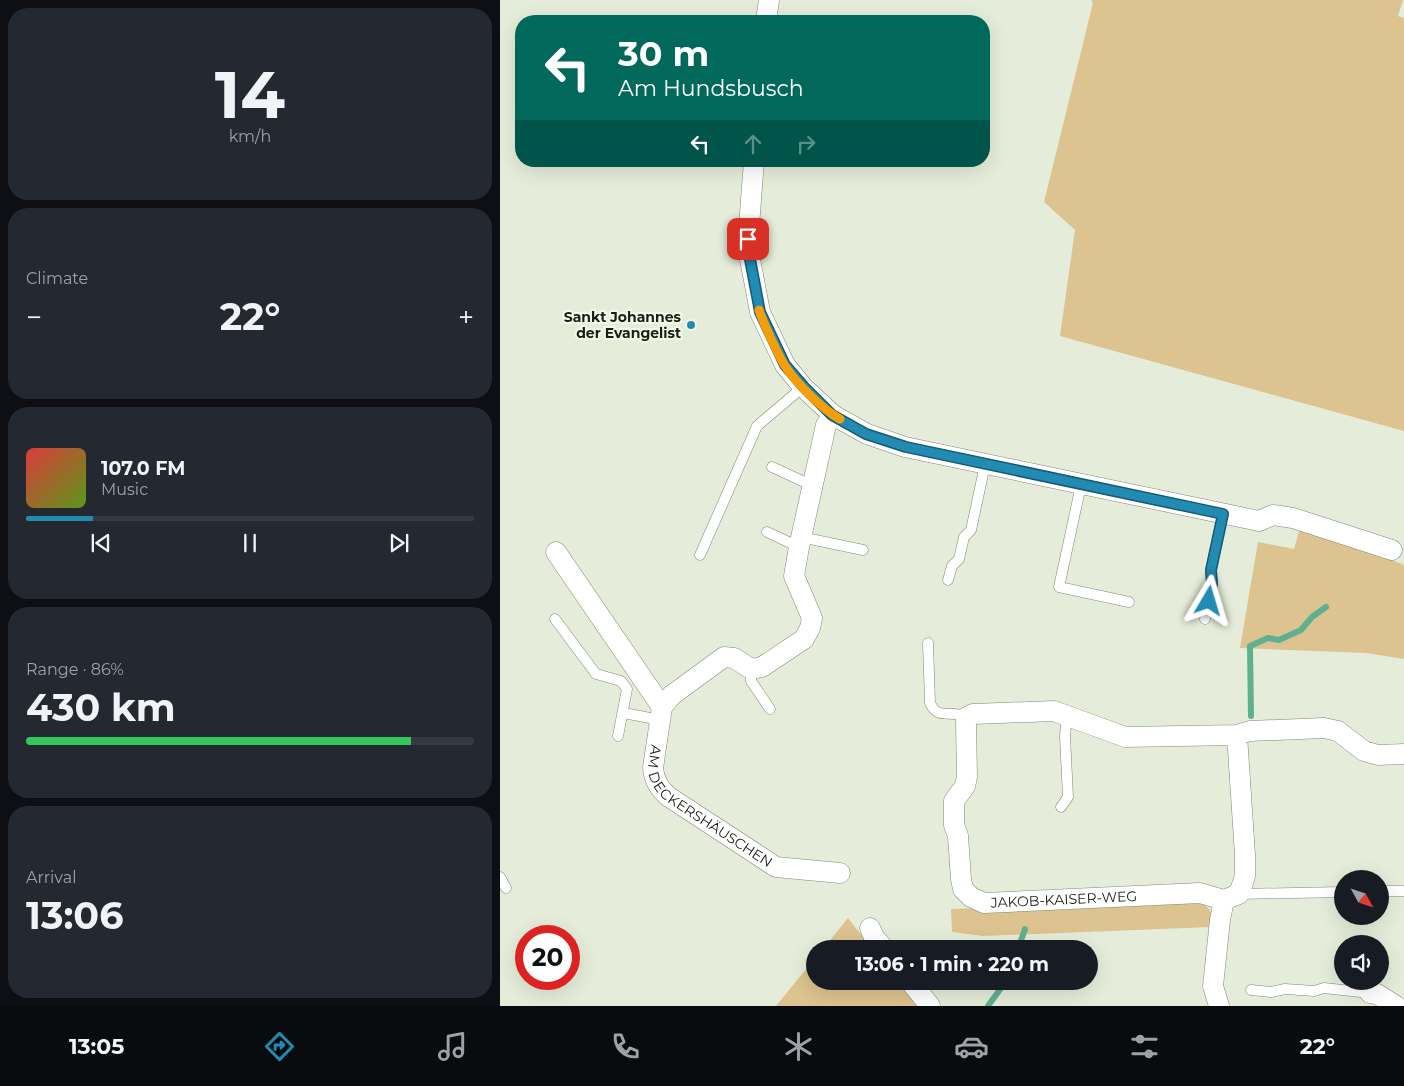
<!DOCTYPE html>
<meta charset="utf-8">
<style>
body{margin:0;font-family:Montserrat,sans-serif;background:#242831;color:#f1f3f6;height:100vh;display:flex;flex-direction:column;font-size:19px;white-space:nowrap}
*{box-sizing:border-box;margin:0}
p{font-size:16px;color:#9ea1a6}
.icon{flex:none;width:28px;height:28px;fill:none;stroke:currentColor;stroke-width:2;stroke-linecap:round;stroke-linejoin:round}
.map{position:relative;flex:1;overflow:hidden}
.side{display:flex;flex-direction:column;gap:8px;padding:8px;background:#0d0f14;width:500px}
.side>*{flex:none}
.top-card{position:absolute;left:15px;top:15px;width:475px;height:152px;border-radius:20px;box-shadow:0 5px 20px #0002;background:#00695c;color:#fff;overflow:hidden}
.needle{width:32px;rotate:130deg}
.tools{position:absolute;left:834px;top:870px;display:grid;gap:10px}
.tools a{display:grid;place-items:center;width:55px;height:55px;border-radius:50%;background:#171b24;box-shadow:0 5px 20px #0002;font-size:25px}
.speed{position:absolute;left:15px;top:925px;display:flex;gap:10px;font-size:25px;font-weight:700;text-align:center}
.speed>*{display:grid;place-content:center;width:65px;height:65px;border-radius:50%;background:#171b24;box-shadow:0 5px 20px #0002;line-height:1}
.speed .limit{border:8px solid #d22;background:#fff;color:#111}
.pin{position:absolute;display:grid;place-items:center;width:42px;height:42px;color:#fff;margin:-21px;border-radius:10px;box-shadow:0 2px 8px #0006}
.me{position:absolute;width:55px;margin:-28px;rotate:7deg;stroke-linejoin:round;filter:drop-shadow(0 0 4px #0008)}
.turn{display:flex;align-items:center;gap:18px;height:105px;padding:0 20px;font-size:22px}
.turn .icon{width:65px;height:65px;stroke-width:2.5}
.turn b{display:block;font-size:35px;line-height:42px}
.lanes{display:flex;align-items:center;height:48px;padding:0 20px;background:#0003;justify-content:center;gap:25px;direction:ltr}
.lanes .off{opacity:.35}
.big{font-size:38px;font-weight:700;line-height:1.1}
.side .tile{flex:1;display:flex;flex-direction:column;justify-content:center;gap:8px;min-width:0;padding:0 18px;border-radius:20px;background:#242831}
.side .dial{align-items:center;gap:0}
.dial b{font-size:65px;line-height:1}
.song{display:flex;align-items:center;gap:15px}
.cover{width:60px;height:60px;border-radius:8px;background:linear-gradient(135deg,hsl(0 70% 55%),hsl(90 70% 35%))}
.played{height:5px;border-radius:2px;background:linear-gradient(90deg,#218bb2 15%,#363941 15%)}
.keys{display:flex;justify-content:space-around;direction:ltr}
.heat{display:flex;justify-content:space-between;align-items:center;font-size:28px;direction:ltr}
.charge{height:8px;border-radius:4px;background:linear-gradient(90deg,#34c759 86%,#363941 0)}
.trip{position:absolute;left:306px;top:940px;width:292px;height:50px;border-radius:25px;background:#171b24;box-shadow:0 5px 20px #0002;font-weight:700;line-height:50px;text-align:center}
.tabs{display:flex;height:80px;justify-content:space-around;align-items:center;background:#090b0e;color:#9ea1a6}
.tabs .icon{width:35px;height:35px}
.tabs .active{color:#218bb2}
.tabs b{font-size:22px;color:#f1f3f6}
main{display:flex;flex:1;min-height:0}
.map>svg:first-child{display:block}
.green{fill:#ddc38f}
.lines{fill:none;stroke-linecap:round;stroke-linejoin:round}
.stream{stroke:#5fb091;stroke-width:6}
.service-casing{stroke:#818876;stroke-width:11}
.minor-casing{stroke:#818876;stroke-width:21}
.service{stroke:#fff;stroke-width:10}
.minor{stroke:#fff;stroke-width:20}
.route-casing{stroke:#155a74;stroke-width:12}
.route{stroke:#218bb2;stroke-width:9}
.slow{stroke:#f59e0b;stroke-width:9}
.poi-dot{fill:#218bb2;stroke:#f2fae7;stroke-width:2}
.labels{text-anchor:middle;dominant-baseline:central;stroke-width:4.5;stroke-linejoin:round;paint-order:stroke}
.poi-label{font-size:14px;font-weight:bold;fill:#1b1d16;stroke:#f2fae7;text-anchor:end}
.street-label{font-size:14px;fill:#1b1d16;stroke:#f2fae7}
</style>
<main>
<section class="side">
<div class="tile dial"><b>14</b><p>km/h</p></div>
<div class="tile"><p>Climate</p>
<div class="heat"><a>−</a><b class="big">22°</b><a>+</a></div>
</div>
<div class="tile">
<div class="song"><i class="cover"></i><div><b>107.0 FM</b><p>Music</p></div></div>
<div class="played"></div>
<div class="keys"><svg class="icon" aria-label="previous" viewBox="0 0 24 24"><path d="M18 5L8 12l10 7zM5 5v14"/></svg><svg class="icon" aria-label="pause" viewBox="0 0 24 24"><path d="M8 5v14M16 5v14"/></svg><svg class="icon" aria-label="next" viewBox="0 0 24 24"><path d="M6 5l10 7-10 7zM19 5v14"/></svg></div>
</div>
<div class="tile"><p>Range · 86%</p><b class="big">430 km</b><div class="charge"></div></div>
<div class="tile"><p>Arrival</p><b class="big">13:06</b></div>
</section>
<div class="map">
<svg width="904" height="1006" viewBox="0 0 904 1006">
<rect width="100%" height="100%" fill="#e5edda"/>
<!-- green -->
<path class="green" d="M591,0h312l-5,16 6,2v413l-344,-95 15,-106 -31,-28 49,-199z
M800,528l69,22 35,15v94l-38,-6 -126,-5 18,-106 36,7z
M695,901c15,4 18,11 17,26l-229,9 -31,-4 -1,-23z
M348,918l24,31h-49z
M315,958v23h83l20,25h-142z"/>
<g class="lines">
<!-- stream -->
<path class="stream" d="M751,716l-1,-70 18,-8 11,2 22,-10 11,-13 14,-10
M518,949l7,-20
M488,1006l18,-25"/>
<!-- service casing -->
<g class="service-casing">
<path id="service" d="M272,467l41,19
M581,485l-22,102 70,15
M267,532l32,15
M301,537l62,13
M200,555l57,-129 46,-39
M448,580l4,-14 7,-7 5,-22 7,-7 14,-65
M55,619l41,55 25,7 6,8 -9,47
M705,619l7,-35 -1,-14 12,-56
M428,643l2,60c6,13 13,10 25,11 4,0 8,2 12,3
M251,669v12l19,28
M124,713l36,7
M561,807l7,-10 -3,-61 2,-22
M0,877l6,11
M880,891h24
M739,894l103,-2
M751,990l20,2 14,-3 29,2 10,-3 46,5"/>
</g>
<!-- minor casing -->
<g class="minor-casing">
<g id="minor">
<path d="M266,21l3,-21"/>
<path d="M254,161l-6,78 1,15 11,58 25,53 18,22 30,28 34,19 38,13 354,74 14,-6 20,3 99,32"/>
<path id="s1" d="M333,415l-7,10 -27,122 -5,29 18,42 -2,10 -6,11 -42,28 -11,2 -17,-11 -10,-1 -52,38 -10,12 -9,61c1,12 6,21 16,29l107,70 64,6"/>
<path d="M56,552l106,155"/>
<path id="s2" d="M737,735l-112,2 -71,-26 -81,3 -6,3 -1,4 1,56 -2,9 -11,15v24l4,11 3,43 2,10 8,8 13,6 216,-10 24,7 15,-6 6,-18v-21l-8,-120 13,-4 74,-3 14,3 26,20 14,4 26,-1"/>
<path d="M370,928l4,9 10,12"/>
<path d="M410,981l20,25"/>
<path d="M870,993l7,1 19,12"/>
<path d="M719,1006l-6,-20 7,-66 4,-20"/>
</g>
</g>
<!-- service -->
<use href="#service" class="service"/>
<!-- minor -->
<use href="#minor" class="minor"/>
</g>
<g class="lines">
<!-- route casing -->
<g class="route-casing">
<path id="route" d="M248,239l1,15 11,58 25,53 19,22 28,28 34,19 40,13 317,67 -12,56 1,14 -3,17"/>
</g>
<!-- route -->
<use href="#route" class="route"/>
<!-- slow -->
<path class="slow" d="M259,310c4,12 19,45 26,56 12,18 37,43 55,53"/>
</g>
<!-- markers -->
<circle class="poi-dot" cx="191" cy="325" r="5"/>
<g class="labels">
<!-- poi labels -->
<g class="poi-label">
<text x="181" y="317">Sankt Johannes<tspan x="181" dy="16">der Evangelist</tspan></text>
</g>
<!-- street labels -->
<g class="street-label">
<text stroke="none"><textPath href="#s1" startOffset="535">AM DECKERSHÄUSCHEN</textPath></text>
<text stroke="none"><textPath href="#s2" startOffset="558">JAKOB-KAISER-WEG</textPath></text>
</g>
</g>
</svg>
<div class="tools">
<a><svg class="needle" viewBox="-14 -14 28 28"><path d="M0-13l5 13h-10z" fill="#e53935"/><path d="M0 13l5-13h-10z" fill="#9ea1a6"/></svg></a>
<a><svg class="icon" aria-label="sound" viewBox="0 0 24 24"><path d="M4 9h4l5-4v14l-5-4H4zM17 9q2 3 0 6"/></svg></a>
</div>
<div class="speed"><div class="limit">20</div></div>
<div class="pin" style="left:248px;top:239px;background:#d93025"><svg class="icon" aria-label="arrive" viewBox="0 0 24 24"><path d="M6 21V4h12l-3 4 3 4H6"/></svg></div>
<svg class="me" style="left:709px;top:601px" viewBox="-20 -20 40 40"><path d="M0-17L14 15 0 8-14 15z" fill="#218bb2" stroke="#fff" stroke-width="4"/></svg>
<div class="trip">13:06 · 1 min · 220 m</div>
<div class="top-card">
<div class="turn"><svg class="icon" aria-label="left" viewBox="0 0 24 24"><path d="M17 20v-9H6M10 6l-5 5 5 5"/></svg><div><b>30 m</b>Am Hundsbusch</div></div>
<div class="lanes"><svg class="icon" aria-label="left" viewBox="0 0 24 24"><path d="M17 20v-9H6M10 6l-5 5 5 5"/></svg><svg class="icon off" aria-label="ahead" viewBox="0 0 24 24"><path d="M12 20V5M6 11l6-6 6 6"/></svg><svg class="icon off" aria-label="right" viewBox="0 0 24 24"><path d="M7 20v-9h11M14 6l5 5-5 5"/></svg></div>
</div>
</div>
</main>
<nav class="tabs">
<b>13:05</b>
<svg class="icon active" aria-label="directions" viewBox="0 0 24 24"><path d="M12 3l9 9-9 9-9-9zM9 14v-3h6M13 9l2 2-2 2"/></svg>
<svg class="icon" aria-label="music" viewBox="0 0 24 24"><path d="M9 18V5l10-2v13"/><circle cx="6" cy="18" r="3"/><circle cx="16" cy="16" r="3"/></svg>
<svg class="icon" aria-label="phone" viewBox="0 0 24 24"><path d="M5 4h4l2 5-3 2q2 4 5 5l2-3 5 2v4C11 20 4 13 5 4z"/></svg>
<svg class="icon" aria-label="climate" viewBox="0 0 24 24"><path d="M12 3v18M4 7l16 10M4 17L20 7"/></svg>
<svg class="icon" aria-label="car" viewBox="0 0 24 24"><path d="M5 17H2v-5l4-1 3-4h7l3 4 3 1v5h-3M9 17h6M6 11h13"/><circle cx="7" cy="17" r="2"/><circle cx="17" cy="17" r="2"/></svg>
<svg class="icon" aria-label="filters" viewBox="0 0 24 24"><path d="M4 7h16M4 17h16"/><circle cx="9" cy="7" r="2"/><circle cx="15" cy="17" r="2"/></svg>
<b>22°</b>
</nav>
